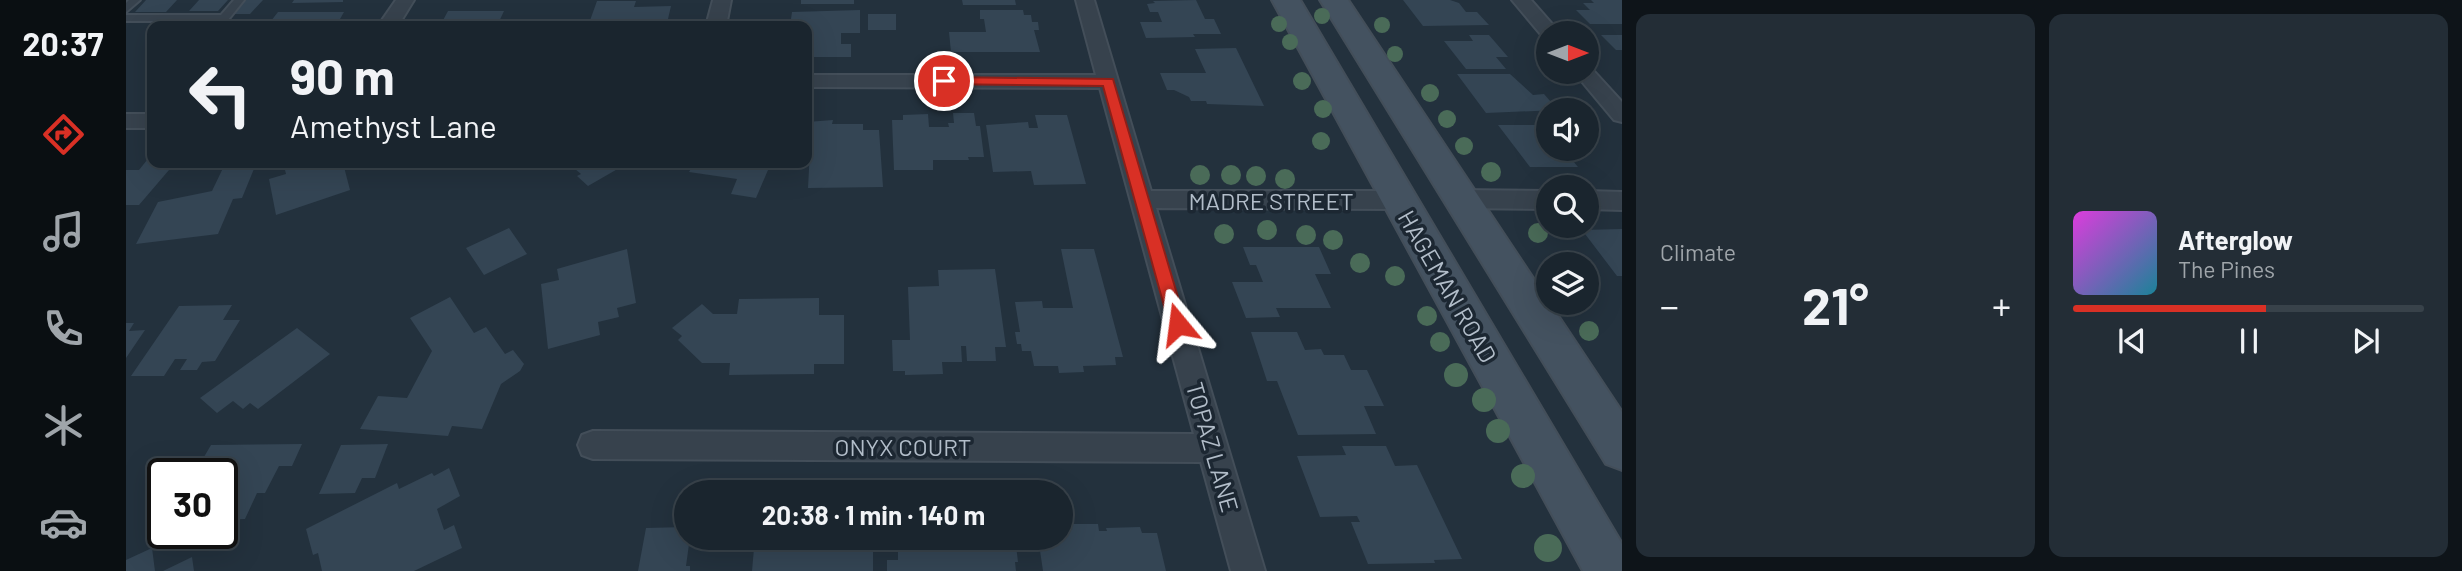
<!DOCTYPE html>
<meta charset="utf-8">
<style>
body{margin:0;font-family:Barlow,sans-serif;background:#232d36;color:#f1f3f6;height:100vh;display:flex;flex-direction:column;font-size:26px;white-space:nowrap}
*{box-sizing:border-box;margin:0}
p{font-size:23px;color:#9fa5aa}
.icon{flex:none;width:38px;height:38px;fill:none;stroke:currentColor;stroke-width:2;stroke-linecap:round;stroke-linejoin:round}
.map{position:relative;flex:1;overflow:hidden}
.drawer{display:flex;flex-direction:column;gap:14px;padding:14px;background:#0e1419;width:840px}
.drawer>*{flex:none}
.banner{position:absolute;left:21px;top:21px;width:665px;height:147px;border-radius:14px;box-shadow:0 7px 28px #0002,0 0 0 2px #38424a;background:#1a252e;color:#f1f3f6;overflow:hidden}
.needle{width:46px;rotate:90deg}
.fabs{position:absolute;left:1410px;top:21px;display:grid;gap:14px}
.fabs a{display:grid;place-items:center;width:63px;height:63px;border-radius:50%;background:#1a252e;box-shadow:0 7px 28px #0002,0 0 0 2px #38424a;font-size:35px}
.speed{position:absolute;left:21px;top:458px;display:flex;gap:14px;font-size:35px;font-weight:700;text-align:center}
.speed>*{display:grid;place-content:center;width:91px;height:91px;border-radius:50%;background:#1a252e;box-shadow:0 7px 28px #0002,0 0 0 2px #38424a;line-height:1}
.speed .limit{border:4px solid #111;border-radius:10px;background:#fff;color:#111}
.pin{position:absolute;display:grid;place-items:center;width:60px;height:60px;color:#fff;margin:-30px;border:4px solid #fff;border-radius:50%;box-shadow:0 2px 7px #0007}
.me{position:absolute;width:77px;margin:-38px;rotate:344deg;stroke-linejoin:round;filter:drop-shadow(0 0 5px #0008)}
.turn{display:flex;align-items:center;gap:24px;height:147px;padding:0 28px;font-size:32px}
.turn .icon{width:91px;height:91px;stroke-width:2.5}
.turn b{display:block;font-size:49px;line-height:60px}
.big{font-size:52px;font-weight:700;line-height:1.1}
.drawer .widget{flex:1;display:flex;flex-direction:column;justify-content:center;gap:10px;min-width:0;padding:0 24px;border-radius:14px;background:#232d36}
.song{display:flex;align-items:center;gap:21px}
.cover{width:84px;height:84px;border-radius:10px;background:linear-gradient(135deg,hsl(300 70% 55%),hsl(190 70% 35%))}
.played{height:7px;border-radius:4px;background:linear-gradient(90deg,#d93025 55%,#38424a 55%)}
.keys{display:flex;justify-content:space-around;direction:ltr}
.heat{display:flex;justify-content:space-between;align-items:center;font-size:38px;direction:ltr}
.drawer .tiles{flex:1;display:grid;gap:14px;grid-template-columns:repeat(2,1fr)}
.trip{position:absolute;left:548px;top:480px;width:399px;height:70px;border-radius:35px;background:#1a252e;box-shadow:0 7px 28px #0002,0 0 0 2px #38424a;font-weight:700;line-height:70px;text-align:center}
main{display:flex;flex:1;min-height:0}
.menu{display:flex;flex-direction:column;width:126px;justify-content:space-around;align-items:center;background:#0a0f12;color:#9fa5aa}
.menu .icon{width:49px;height:49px}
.menu .on{color:#d93025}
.menu b{font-size:32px;color:#f1f3f6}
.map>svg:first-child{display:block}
.building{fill:#344554}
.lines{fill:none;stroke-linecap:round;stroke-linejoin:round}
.service-casing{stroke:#434e59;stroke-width:4}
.minor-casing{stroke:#434e59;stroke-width:4}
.secondary-casing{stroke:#434e59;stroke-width:4}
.service{fill:#37424d;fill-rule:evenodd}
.minor{fill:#37424d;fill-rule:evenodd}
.secondary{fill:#445260;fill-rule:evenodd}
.tree{fill:#4a6b58}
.route{fill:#d93025;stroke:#8d1f18;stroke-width:2}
.labels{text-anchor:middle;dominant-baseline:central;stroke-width:7;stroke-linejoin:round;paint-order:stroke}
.street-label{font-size:24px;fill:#b2bdc9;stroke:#1c2732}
</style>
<main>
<nav class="menu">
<b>20:37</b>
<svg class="icon on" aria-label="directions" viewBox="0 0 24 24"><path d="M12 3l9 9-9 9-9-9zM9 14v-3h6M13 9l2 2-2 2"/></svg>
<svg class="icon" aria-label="music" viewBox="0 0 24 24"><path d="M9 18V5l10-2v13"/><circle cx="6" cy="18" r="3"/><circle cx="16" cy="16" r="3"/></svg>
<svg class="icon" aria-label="phone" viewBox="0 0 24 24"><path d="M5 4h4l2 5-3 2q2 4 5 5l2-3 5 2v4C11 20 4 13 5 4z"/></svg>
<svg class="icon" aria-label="climate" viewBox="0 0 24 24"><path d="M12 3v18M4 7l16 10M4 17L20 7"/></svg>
<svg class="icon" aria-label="car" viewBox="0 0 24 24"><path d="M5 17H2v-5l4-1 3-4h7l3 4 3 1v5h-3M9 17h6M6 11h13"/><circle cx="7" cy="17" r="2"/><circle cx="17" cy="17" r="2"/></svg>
</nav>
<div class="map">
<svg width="1496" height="571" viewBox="0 0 1496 571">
<rect width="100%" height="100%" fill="#23313d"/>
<!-- building -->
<path class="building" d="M20,0h31l-11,12h-31z
M73,0h29l-10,11h-29z
M117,0h20l-13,14h-20z
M168,0h49v2l-51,1z
M675,0h53v4h-53z
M836,0h53l1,5h-53z
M1070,0l9,19h9l7,15h-28l2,3 -49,1 -6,-16h22l-4,-10h-8l-3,-8 8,-1 -2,-2z
M1277,0h47l9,3 7,9h11l12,13 -66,1z
M1465,0h31v24h-32l-14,-14h14l-7,-7h11z
M471,1h39l-2,6 37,-1 -3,13h-30l-2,7h-48z
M734,10v23h-19v11h10v13h-44v-31h-41l1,-6 24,-1 1,-7z
M854,10h43l1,5h7l1,7h6l1,8h-5l6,22h-89l-2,-20h37l-2,-13h-4z
M322,11h56l-7,15 -56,-2z
M152,12h66l-8,14h-69z
M742,14h28v16h-28z
M1343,35h20l19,22h-12l10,12h-40l-22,-28h29z
M1475,35h21v15h-6z
M1110,48l28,58 -57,-2 -1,-3h-15l-2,-4 -15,-7h-7l-7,-17h46l-11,-24z
M1331,74h53l23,21 11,-1 14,16 -72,3z
M827,113h21l2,13h4l4,31h-16l1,3h-36v10h-39l-2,-50h11v-5l25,-1 1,13h20l-1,-4h6z
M909,115h32l19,69 -52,1 -3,-14 -38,1 -7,-47 42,-3 1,6h9z
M707,120l-1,4h31v6h16l4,57 -75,1 2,-38h-3v-28z
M1372,125h51v24h24l5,6h-10l10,12h-48z
M21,160h5v3h23l-36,42h-13v-35h13z
M184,163h33l7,27 -74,25 -7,-36 17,-5 -1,-4 15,-5 1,4 9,-3z
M442,163h60l-40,23 -11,-10 4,-2z
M568,163h77l-15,35 -25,-4 6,-15 -48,-7z
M130,164l-14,34 -9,1 -15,35 -82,10 22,-42 54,-11 11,-23z
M383,228l18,26 -43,21 -18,-27z
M1496,229v47h-5l-35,-46z
M1117,247h76l12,27h-16l16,34h-55l4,9 -34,1 -14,-36h31l-7,-17h-6z
M501,249l9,54 -19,5 2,9 -21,5 2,13 -52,14 -7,-65 18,-4 -2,-11z
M935,249h33l29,108h-8l1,8 -33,1 1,6 -25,1 -1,-7h-24l-3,-15h-9l-1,-7h-4l-2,-12h5l-5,-30 27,-1 1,7h30z
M869,269l11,78h-11l1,14h-29l-1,-15h-5l1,16h-20l1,12 -38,1v-4h-12l-1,-31h18l-2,-53 31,-1 -1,-16z
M324,297l24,36 12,-6 19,27 8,-4 11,14 -4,7 -19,13 -19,45 -30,-3 -4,10 -88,-7 18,-33 29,2 25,-47 -22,-33z
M693,298v17h25v49h-30v10l-85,1 1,-12h-28l-24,-23 4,-4 -10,-8 30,-24 11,10h24l2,-15z
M106,305l-9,15h17l-25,41 -13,1 -5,8h-17l7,-11h-12l-11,17h-33l48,-70z
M0,323h8l-5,8 16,-1 -19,28z
M171,328l33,26 -72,55 -8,-6 -7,6 -10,-8 -16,12 -17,-15z
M1125,332h46l8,18 16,-1 3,6h20l7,15h16l17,36h-20l12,28 -78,1 -21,-54h-10z
M176,444l-10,22h-13l-14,27h-8l-12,26 -23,1v-46h-28l17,-29z
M262,444l-13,34h-13l-7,15 -36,1 22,-49z
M1216,446h44l9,20 22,-1 45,94 -28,1 1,3 -67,1 -17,-42h9l-3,-6 -37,1 -23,-61 49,-1z
M323,468l11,28 -23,13 7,21 10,-5 8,23 -48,23h-92l-4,-18 -5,2 -7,-26 91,-46 2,6 33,-16 2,3z
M940,524h32l1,7h8l-1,-3 34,-1 2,6h15l9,38h-123l-5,-34 29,-1z
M560,527v10h4l-4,29h4v5h-52l8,-43z
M629,537h55l-1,15 18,-1 1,-14h23v9l22,-1v26h-121z
M835,537h54l3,25h-3l1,9h-129v-11h11v-8h18l-1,-12h46z
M26,548l3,23h-29v-11z
M66,557l2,14h-31z"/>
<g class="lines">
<!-- service casing -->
<g class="service-casing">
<path id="service" d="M3,0h11l-14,12v-9z
M108,0h10l-16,20 -4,1h-98v-6h95z"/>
</g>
<!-- minor casing -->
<g class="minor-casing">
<path id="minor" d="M270,0h18l-16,26h-20z
M587,0h18l-5,26h-20z
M950,0h18l57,191h248l8,3 4,6 -4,6 -8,3 -243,-1 109,363h-34l-30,-109 -608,-3 -11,-4 -4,-10 4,-10 11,-4 601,3 -94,-346 -293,-1v-12h289z
M1386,0h19l29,33h-11v6l-6,-2z
M1461,67l4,1 31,34v20l-8,-2 -40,-48h13z
M0,114h26v14h-26z
M1333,190l90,1v18l-90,-1 -8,-3 -4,-6 4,-6z
M1461,191l35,1v18l-35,-1z"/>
</g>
<!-- secondary casing -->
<g class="secondary-casing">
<path id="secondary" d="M1146,0h28l322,544v27h-39z
M1194,0h28l274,412v58l-16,-6z"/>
</g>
<!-- service -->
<use href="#service" class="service"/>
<!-- minor -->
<use href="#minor" class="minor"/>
<!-- secondary -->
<use href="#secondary" class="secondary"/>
</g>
<!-- trees -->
<g class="tree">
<circle cx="1196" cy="16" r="8"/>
<circle cx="1153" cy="24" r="8"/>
<circle cx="1256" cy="25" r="8"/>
<circle cx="1164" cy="42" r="8"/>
<circle cx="1269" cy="54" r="8"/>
<circle cx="1176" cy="81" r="9"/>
<circle cx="1304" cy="93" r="9"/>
<circle cx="1197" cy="109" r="9"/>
<circle cx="1321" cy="119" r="9"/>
<circle cx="1195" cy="141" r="9"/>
<circle cx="1338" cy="146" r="9"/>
<circle cx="1365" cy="172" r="10"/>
<circle cx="1074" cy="175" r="10"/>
<circle cx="1105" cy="175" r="10"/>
<circle cx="1130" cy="176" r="10"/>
<circle cx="1159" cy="179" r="10"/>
<circle cx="1141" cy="230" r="10"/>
<circle cx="1412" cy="233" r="10"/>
<circle cx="1098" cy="234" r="10"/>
<circle cx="1180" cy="235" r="10"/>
<circle cx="1207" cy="240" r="10"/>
<circle cx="1234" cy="263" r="10"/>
<circle cx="1269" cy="276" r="10"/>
<circle cx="1301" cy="316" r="10"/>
<circle cx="1463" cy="331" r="10"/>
<circle cx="1314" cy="342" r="10"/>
<circle cx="1330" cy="375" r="12"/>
<circle cx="1358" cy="400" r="12"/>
<circle cx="1372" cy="431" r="12"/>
<circle cx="1397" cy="476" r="12"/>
<circle cx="1422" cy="548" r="14"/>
</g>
<!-- route -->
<path class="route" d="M818,77l169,2 73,245 -3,4h-11l-3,-4 -66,-238 -164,-2v-5z"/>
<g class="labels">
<!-- street labels -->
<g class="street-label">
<text x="1145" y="200">MADRE STREET</text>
<text transform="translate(1322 286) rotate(60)">HAGEMAN ROAD</text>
<text x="777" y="446">ONYX COURT</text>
<text transform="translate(1087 447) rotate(74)">TOPAZ LANE</text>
</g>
</g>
</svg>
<div class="fabs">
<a><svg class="needle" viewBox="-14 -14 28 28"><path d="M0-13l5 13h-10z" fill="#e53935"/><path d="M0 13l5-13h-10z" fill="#9fa5aa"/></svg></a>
<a><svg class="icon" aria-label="sound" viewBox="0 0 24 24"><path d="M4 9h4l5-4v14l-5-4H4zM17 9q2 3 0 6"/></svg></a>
<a><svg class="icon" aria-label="search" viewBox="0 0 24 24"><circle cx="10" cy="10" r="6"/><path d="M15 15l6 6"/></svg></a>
<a><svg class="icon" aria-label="layers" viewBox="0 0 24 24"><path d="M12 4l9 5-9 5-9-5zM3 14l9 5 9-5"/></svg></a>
</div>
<div class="speed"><div class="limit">30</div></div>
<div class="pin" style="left:818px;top:81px;background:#d93025"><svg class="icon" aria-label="arrive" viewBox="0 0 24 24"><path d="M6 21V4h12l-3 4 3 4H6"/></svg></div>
<svg class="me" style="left:1052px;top:324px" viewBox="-20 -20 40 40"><path d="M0-17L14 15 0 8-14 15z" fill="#d93025" stroke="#fff" stroke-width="4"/></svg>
<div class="trip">20:38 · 1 min · 140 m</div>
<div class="banner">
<div class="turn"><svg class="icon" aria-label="left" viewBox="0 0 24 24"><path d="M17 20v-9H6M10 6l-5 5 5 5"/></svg><div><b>90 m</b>Amethyst Lane</div></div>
</div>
</div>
<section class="drawer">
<div class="tiles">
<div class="widget"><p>Climate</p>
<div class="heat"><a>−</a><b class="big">21°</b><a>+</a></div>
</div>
<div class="widget">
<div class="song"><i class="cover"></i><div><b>Afterglow</b><p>The Pines</p></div></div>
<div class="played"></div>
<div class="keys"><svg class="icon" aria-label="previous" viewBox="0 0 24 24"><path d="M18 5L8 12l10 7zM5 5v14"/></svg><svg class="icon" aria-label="pause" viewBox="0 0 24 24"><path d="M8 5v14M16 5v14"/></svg><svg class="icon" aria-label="next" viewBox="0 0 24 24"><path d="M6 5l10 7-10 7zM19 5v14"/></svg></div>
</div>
</div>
</section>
</main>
